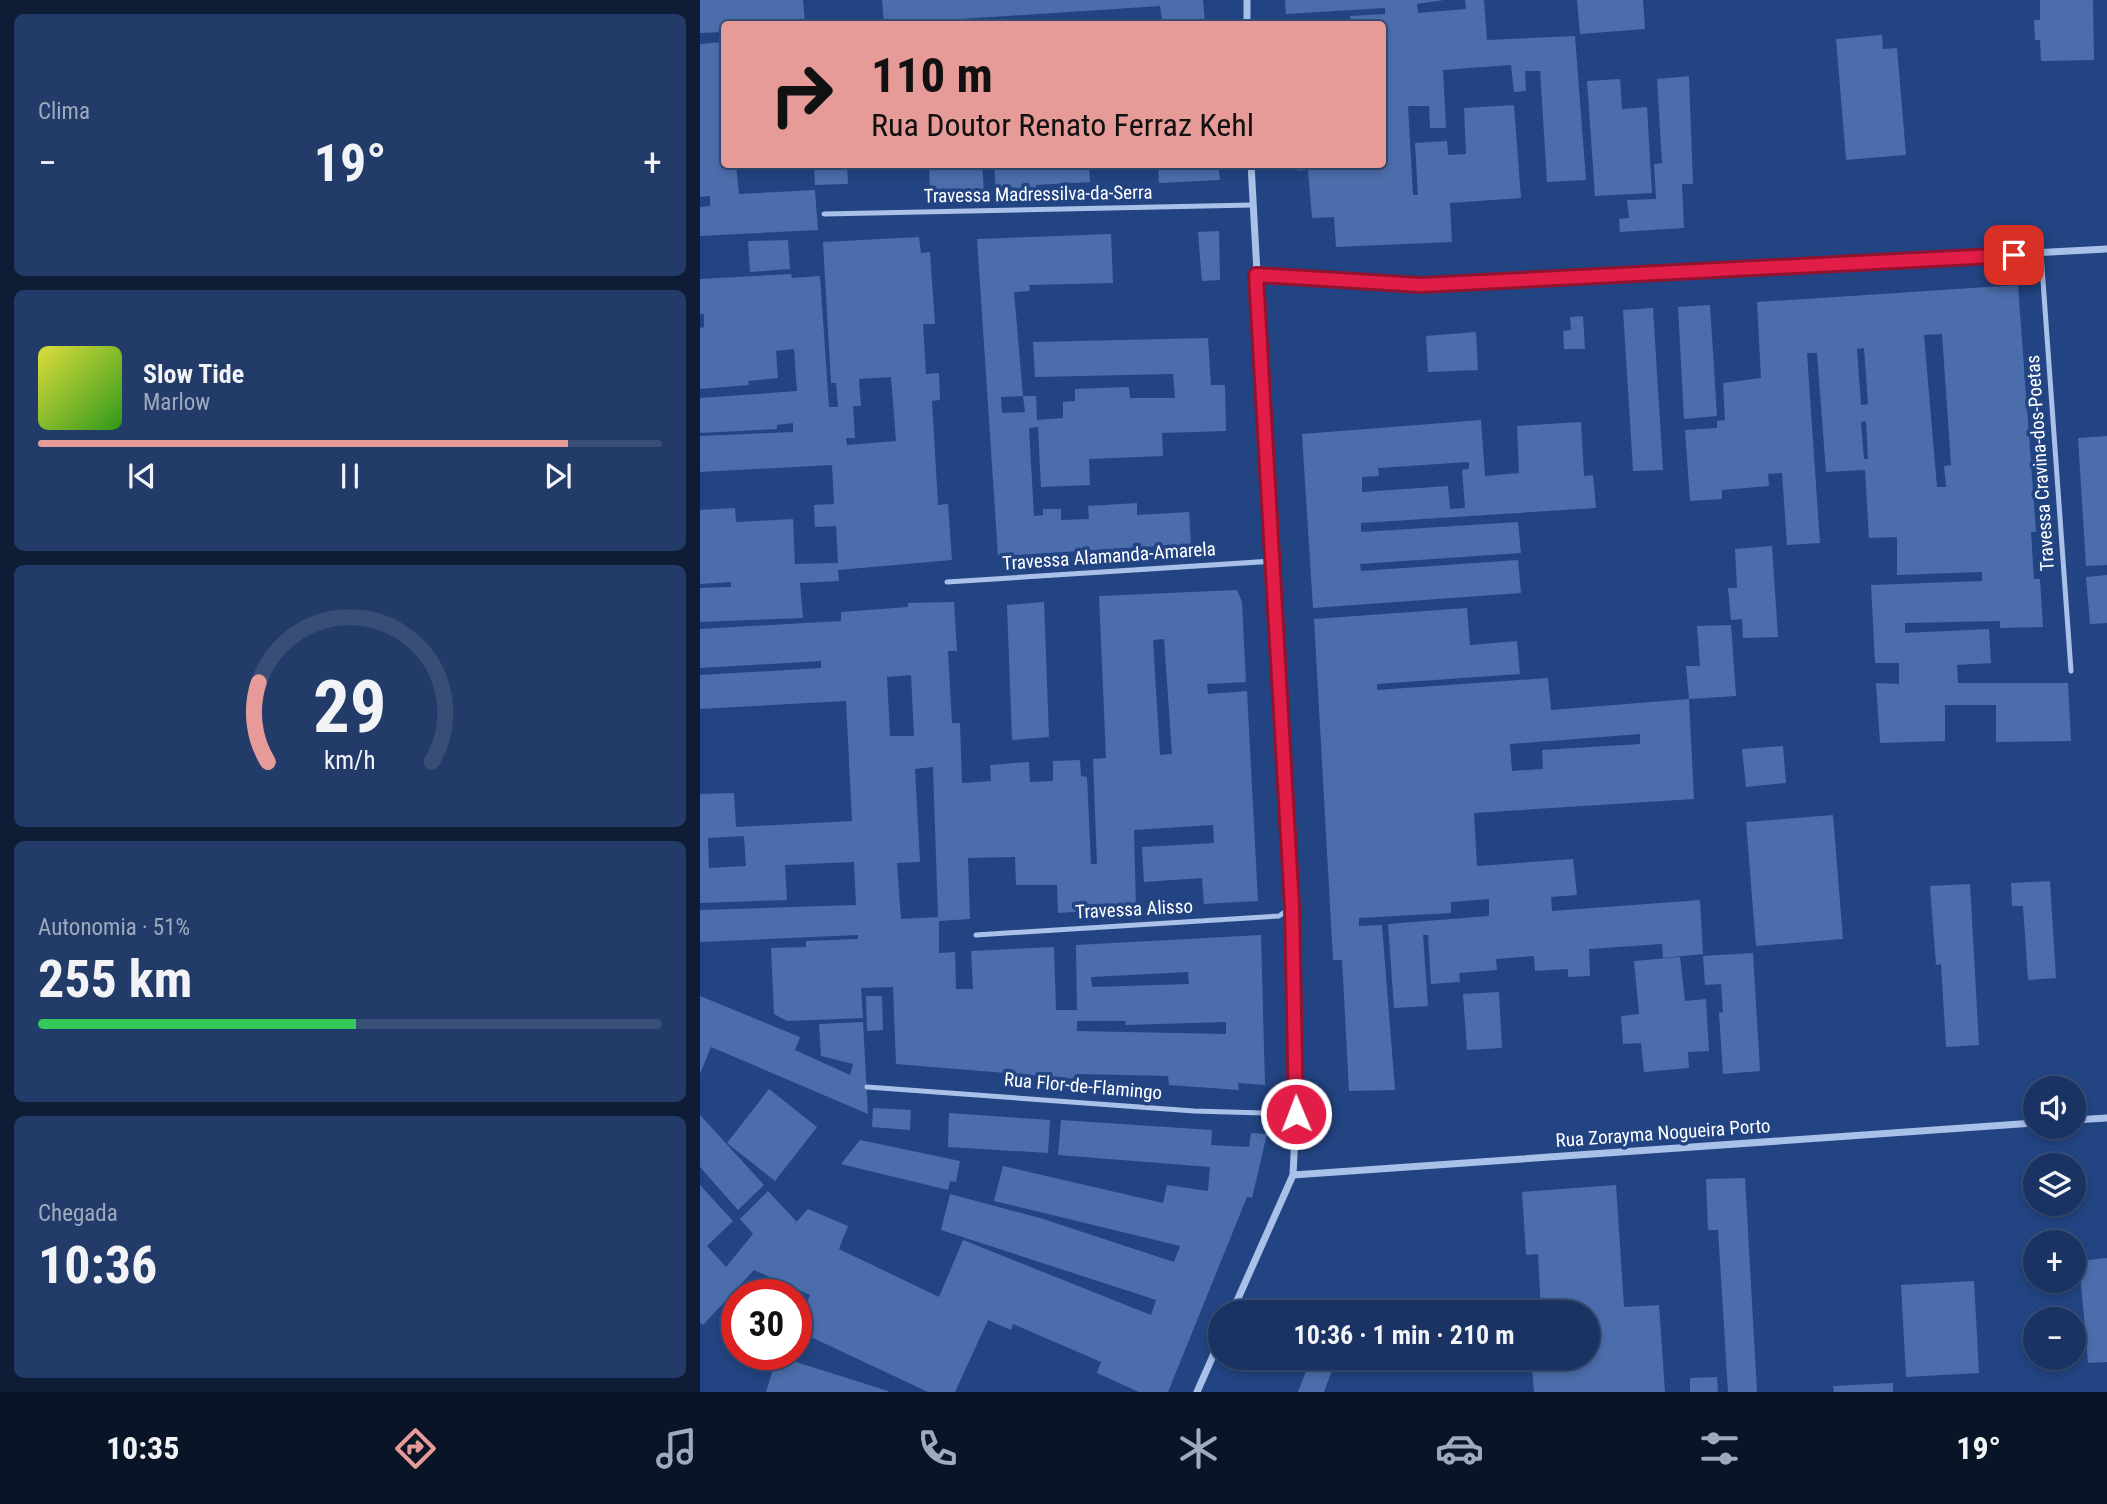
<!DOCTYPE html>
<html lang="pt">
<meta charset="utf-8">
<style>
body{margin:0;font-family:"Roboto Condensed",sans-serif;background:#233b68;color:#f1f3f6;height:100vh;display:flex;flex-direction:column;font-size:26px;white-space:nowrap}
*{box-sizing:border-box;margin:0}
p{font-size:23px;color:#9faabe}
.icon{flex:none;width:38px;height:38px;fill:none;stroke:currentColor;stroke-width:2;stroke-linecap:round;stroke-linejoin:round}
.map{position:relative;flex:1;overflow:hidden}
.details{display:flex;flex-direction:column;gap:14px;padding:14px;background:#0e1c36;width:700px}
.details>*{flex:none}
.guide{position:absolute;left:21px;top:21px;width:665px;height:147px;border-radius:7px;box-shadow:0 4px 10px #0003,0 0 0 2px #384e77;background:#e69b98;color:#111;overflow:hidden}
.controls{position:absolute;left:1323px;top:1076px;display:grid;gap:14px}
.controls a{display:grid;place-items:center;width:63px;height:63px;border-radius:50%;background:#1a3362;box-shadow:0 4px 10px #0003,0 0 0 2px #384e77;font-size:35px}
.speed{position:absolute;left:21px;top:1279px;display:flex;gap:14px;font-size:35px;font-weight:700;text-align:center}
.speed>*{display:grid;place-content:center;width:91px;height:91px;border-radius:50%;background:#1a3362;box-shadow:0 4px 10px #0003,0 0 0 2px #384e77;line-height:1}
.speed .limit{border:10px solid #d22;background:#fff;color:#111}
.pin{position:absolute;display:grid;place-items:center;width:60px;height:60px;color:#fff;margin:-30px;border-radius:14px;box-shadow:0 4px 10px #0006}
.me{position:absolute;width:77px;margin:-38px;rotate:359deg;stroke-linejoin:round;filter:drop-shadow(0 0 5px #0008)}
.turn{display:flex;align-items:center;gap:24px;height:147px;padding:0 35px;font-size:32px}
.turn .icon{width:91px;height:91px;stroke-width:2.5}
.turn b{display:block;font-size:49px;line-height:60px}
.big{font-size:52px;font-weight:700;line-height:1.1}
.details .tile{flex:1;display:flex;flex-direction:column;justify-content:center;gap:10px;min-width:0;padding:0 24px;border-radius:10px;background:#233b68}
.details .dial{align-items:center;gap:0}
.dial svg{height:182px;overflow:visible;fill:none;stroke:#384e77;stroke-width:7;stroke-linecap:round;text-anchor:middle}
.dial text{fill:#f1f3f6;stroke:none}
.song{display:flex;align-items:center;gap:21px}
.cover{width:84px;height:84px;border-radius:10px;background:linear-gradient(135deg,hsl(60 70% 55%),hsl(110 70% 35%))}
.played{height:7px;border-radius:4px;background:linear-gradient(90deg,#e69b98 85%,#384e77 85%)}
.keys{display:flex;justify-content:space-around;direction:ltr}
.heat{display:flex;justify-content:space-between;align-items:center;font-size:38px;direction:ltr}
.charge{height:10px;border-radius:5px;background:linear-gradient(90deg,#34c759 51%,#384e77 0)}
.trip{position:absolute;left:508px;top:1300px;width:392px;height:70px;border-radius:35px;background:#1a3362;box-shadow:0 4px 10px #0003,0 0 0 2px #384e77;font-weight:700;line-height:70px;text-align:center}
.menu{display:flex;height:112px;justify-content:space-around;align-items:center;background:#0a1427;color:#9faabe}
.menu .icon{width:49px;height:49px}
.menu .active{color:#e69b98}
.menu b{font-size:32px;color:#f1f3f6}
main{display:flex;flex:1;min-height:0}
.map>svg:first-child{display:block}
.building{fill:#4b6dab;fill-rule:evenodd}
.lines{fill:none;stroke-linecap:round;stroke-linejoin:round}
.service{stroke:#a9c0e8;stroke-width:5}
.minor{stroke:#a9c0e8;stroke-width:7}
.route-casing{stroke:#92132f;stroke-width:18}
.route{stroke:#e11d48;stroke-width:12}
.labels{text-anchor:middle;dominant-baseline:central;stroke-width:7;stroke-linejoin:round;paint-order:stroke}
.street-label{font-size:19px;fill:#fff;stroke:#224482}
</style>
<main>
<section class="details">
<div class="tile"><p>Clima</p>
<div class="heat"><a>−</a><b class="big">19°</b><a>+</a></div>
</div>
<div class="tile">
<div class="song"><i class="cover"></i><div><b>Slow Tide</b><p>Marlow</p></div></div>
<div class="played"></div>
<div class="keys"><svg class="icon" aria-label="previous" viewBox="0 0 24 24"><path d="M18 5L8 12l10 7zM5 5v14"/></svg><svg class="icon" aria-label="pause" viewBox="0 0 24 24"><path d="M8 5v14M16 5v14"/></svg><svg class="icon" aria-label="next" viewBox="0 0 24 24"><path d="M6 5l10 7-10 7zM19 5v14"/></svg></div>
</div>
<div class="tile dial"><svg viewBox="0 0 100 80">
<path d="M14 69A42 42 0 1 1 86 69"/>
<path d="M14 69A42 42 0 0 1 10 34" stroke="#e69b98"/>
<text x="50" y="56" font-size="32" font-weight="700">29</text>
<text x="50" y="72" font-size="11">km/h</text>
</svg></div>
<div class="tile"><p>Autonomia · 51%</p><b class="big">255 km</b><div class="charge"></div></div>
<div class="tile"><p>Chegada</p><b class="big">10:36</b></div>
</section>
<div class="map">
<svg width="1407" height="1392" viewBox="0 0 1407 1392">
<rect width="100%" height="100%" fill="#224482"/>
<!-- building -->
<path class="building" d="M0,0h103l2,24h-81v8l-24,1z
M182,0h321l2,24h-75l32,-4 -2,-14 -276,18z
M585,0h159l-27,4 1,9 48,-4 -1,-9h19l3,40 88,-4 11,144 -39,2 -7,-111h-15l1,20 -12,1 -3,-27 -68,5 3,58h-16l-1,-22h-21l5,89h5l-3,-52 32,-2 1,14 18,-1 -2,-46 50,-3 7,93 -71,5 2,39 -116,5 -2,-30 -22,1 -4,-48 -11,1v-7h85v-140h-31l-1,-8 35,-2v-6l-99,6z
M877,0h66l2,29 -65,5z
M1340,0h53l1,60 -53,1 -1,-21h-5l-1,-20h6z
M1182,35l1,14 14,-1 9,107 -60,5 -10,-121z
M24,42v122h12l3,30 76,-4 3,40 -118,6v-29l10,-1v-10l-10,1v-153z
M989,76l4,108h-11l2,44 -64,4 -1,-13 10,-1 -2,-18 29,-1 -2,-35 8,-1 -5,-84z
M920,79l2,30 25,-2 5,86 -57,3 -8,-115z
M114,164h33l1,20 -33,1z
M229,164h53l2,29h-54z
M294,164h95l1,18 -54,3 1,5 -41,2z
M458,164h60l2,16 -61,3z
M519,231l1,49 -18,1 -4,-49z
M411,234l2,49 -84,2 1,6 -16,1 9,104 -22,1 1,16 23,-1 -2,-16h13l1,24 26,-2v-16l12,-1v-12l54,-2 1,11h45l-2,-24 -138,3 -2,-35 175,-4 3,47h14l1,46 -64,2 1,23 -74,3 1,26 -49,2 -3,-60 -9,1 5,88 9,-1v-6h18v11l28,-1 -1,-13 49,-3v12l52,-3 2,32 -193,12 -21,-317z
M219,237l2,16 9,-1 5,72h-12l3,50 13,-1 1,27 -8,1 6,104 10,-1 4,56 -114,10 1,11 -39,2 3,35 -103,4v-34l31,-1v-5l-31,2v-74l35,-2 1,14 57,-3 2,45 43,-1 -2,-37 -21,1 -1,-22 20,-1 -2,-39 -132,7v-36l93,-4v-9l-16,2v4l-77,4v-35l97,-7 -3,-42 -18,2 2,27 -30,3 1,4 -49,4v-61l4,-1v-13h-4v-35l91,-5 1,4 28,-2 9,131h9l-2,-24h-5l-8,-141zM191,377l5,64 -49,4 -1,-7h9l-2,-32h8l-2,-27z
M88,240l2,29 -40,3 -2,-31z
M1318,285l18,247h-5l3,47h6l3,48 -43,1v-7l-95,2v10l84,-4 2,34 -34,2 1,18h110l3,58 -75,1v-37h-51v36l-65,2 -4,-60 23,1v-21h-24l-4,-78 111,-4v-9l-85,3v-38l-28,1 -4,-68 -39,2 -9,-119h-10l13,190 -33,2 -5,-72 -14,1 1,12 -47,4v9l-32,2 -5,-71 32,-2v-7l8,-1 -2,-37 38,-5 -4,-76zM1242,334l9,131 -7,1 2,21h-9l-13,-152zM1164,348l4,56 -7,1 -4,-56zM1166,421l2,38h-4l-3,-37z
M1010,305l7,111 -33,3 -6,-112z
M953,308l10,162 -30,1 -10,-161z
M883,316l2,33h-21l-1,-18 8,-1 -1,-13z
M776,332l2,38 -50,2 -2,-36z
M781,420l4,56 34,-3 -2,-47 64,-4 3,54 9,-1 3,33 -235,15v9l157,-10 3,31 -161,11 1,7 157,-11 3,33 -208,15 -11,-174zM769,462v7l-7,1 3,38 -15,1 -2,-23 -86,6v-15l17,-1 -1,-8z
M1407,436v129l-21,1 -8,-128z
M1072,546l6,91 -35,1 -1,-19 -11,1 -3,-32h9l-2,-39z
M1407,575v48l-17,1 -4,-47z
M537,590l5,12 4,80 -39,2 1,10 39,-3 11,210 -54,3 -2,-26 -58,4 -2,-35 72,-4 -1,-18 -79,5 2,78 -78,5 -1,-28h-41l-1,-28 -47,1 2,61 -31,2v32l16,-1 1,37h17l-2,-38 83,-4 2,63h21l-1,-65 185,-10 4,150 -27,-2 1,7 -70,-5 -1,-9 -90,-2 -1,5 -181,-15 -3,-77 -32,1 2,30 -76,3 -13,-7 -3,-66 35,-1v-6l52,-2v-4l-158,7v-32l156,-5 -2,-43 -69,3 2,35 -87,3v-109l34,-1 2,34 116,-6 -6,-120 -146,8v-34l121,-7v-7l-121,7v-39l141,-8v-9l67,-5v-4l46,-1 3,49h-9l4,72h8l2,60 29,-2 -1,-16 39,-3 1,20 23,-1v-20l27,-1 1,16 6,1 4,87h6l-4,-105 13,-1 -7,-162zM464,639l8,115 -12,1 -7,-115zM211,675l3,61h-24l-3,-59zM233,767l5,150 -37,2 -4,-56 23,-1 -5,-93zM44,836l2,30 -37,2 -1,-30zM488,972l1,12 -97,3 -1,-10zM377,1021h49l-1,4 101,-3v12l-149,-3z
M344,602l5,135 -37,3 -5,-135z
M767,608l3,37 47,-4 3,33 -143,10v6l171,-12 3,32 138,-11 5,100 -220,14 3,53 96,-7 4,36 -26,2 1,14 148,-11 3,54 -40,4 -1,-14 -73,5 1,27 -22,1v-8l-33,2 -1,-15 -38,3 1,11 -38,3 1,9 -29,2 -3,-49h-5l5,71 -34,2 -6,-84 101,-8v-17l-38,3v11l-92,5v8l23,-1 13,165 -46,1 -7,-131h-9l-19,-341zM940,734v10l-98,6 1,19 -31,2 -2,-27z
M1031,625l5,71 -47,3 -3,-33h14l-3,-40z
M1083,746l3,37 -40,4 -4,-38z
M1133,815l10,124 -87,7 -10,-124z
M1350,881l6,97 -28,2 -5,-74h-11l-1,-23z
M1270,884l9,161 -33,2 -5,-83 -5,1 -6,-79z
M1053,953l7,118 -37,3 -4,-61 4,-1 -2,-28 -16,1 -2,-29z
M980,957l5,44 21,-2 3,52 -21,1 1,16 -45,4 -3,-29 -18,1 -2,-28 18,-2 -5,-53z
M799,992l3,56 -35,2 -4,-56z
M0,996l100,41 -5,13 55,25 3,-11 -32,-8 -2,-32 44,-2 5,92 -157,-67 -11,27z
M166,996h16l1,34 -16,1z
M69,1089l48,38 -42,54 -48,-38z
M173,1108l38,2 -1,20 -38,-3z
M249,1113l101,7 -2,33 -100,-6z
M0,1115l64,70 -26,25 -38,-43z
M361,1120l151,10 -1,15 38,2 2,-14 16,1 -15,64 -5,-1 -79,195h-29l-42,-19 4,-11 -88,-38 -2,6 -23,-10 -33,72h-27l-132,-62 14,-35 -56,-25 -51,55 -3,-3v-137l33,36 -26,25 19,21 27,-33 -13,-15 28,-28 29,31 -4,4 15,-17 40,17 -9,23 100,48 24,-57 188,75 5,-15 -215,-70 9,-36 90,24 134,44 6,-16 -186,-45 9,-35 160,37 4,-18 41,6 2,-24 -152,-12z
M160,1140l100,21 -4,21 -6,-1 -2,9 -107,-26z
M1045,1178l12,214h-29l-10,-162h-10l-2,-51z
M916,1185l8,122 35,-2 6,87h-131l-2,-24h12l-1,-10h44v-46h-46l-3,-58 -12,1 -4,-63z
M1407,1258v104l-19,1 -9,-102z
M1274,1281l5,92 -73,4 -5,-92z
M77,1356l111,35v1h-122z
M611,1358l23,7 -10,27h-26z
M1017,1377l1,15h-28v-14z
M1193,1383v9h-59l-1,-6z"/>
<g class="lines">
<!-- service -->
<path class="service" d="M124,214l428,-9
M1341,253l30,418
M247,582l327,-21
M276,935l303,-19 13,-9
M167,1087l327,24 102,3"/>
<!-- minor -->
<path class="minor" d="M547,0v24
M556,275l165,10 686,-36
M1374,1120l33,-2
M593,1175l742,-52
M532,1312l61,-137 3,-61 -4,-207 -41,-743
M497,1392l23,-52"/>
</g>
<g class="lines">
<!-- route casing -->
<g class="route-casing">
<path id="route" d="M596,1114l-4,-207 -36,-632 165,10 593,-30"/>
</g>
<!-- route -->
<use href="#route" class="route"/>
</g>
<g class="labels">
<!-- street labels -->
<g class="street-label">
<text transform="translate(338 194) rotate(-1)">Travessa Madressilva-da-Serra</text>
<text transform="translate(1340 463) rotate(-94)">Travessa Cravina-dos-Poetas</text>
<text transform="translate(409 556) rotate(-4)">Travessa Alamanda-Amarela</text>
<text transform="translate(434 909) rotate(-3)">Travessa Alisso</text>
<text transform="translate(383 1086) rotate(5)">Rua Flor-de-Flamingo</text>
<text transform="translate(963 1133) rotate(-4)">Rua Zorayma Nogueira Porto</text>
</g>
</g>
</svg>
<div class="controls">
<a><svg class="icon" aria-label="sound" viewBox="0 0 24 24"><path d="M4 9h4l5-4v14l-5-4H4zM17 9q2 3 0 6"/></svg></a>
<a><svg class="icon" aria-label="layers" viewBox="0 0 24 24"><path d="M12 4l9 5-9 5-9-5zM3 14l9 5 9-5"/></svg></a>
<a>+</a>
<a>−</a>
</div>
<div class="speed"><div class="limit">30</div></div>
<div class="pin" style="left:1314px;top:255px;background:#d93025"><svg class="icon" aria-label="arrive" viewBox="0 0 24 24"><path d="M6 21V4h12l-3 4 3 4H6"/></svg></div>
<svg class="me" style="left:596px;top:1114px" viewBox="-20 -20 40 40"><circle r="17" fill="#e11d48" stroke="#fff" stroke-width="3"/><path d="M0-11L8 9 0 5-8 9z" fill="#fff"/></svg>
<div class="trip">10:36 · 1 min · 210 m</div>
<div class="guide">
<div class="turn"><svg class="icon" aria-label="right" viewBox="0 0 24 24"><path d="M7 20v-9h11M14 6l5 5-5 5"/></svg><div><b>110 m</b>Rua Doutor Renato Ferraz Kehl</div></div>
</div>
</div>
</main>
<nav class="menu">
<b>10:35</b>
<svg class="icon active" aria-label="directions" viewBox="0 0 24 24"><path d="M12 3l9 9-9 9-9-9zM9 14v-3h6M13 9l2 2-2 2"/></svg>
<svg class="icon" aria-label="music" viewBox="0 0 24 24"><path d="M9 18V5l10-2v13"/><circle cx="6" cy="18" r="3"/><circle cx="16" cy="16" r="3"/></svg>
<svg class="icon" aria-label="phone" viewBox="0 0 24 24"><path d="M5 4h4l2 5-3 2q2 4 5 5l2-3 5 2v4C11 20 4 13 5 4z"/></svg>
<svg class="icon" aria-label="climate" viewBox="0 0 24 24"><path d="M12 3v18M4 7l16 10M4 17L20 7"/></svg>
<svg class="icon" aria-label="car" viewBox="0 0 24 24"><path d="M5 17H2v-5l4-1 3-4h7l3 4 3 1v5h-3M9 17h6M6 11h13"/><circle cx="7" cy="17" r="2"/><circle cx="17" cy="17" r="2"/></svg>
<svg class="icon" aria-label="filters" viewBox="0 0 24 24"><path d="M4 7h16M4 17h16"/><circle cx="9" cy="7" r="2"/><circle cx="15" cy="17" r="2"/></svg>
<b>19°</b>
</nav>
